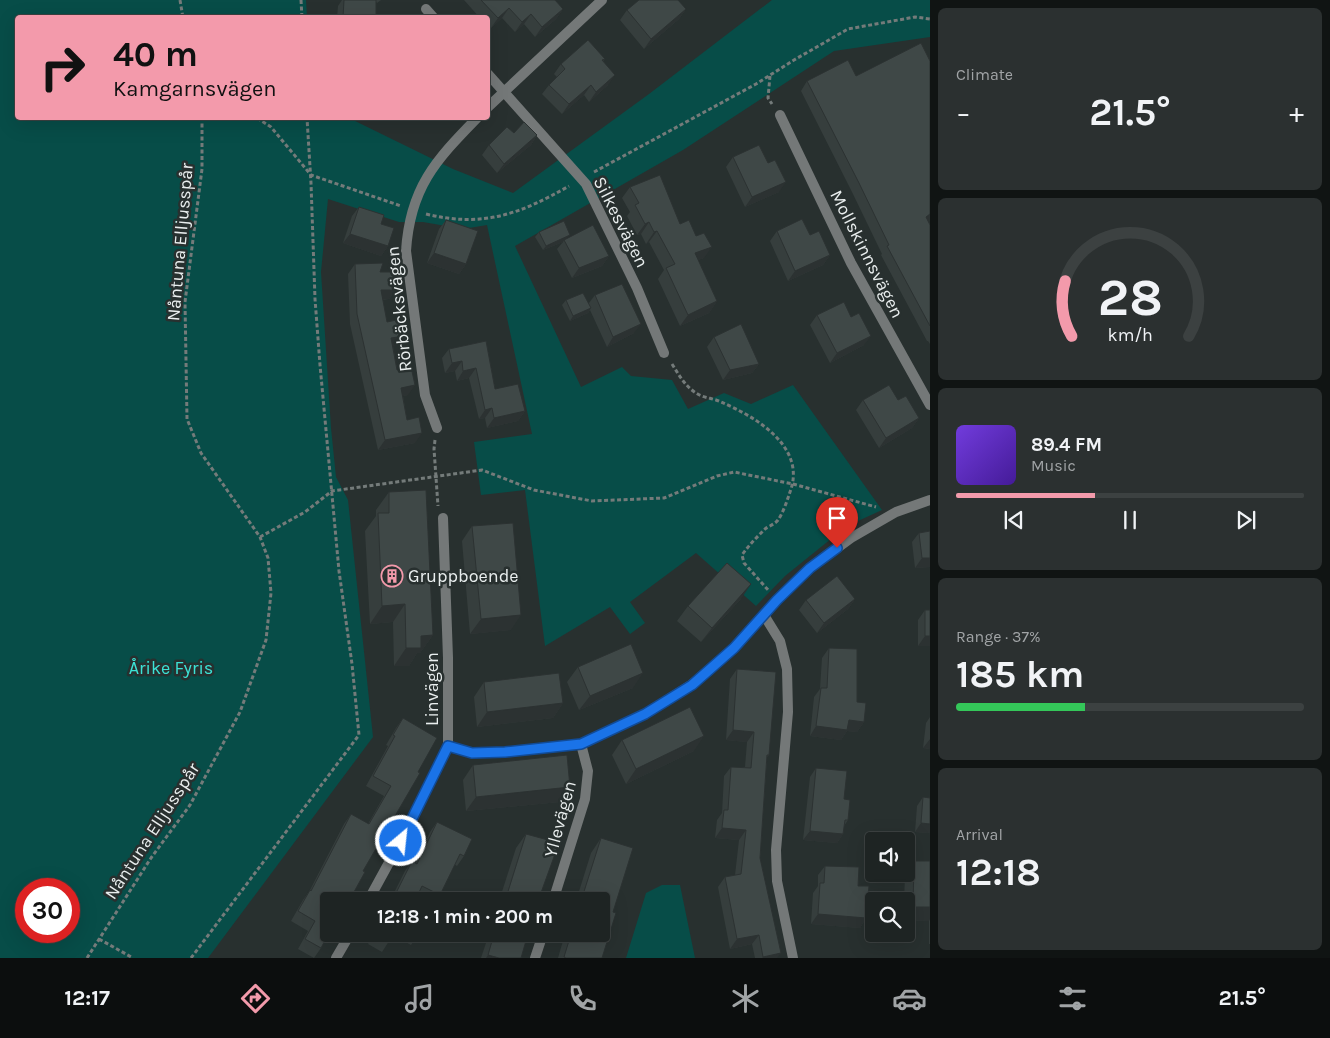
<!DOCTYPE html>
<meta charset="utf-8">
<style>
body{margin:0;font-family:Karla,sans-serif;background:#2b3030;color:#f1f3f6;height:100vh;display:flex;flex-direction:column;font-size:19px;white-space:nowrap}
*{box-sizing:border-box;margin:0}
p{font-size:16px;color:#a1a4a6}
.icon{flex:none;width:28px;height:28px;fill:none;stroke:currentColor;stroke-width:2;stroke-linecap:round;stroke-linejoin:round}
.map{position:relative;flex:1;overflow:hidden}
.sheet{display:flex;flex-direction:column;gap:8px;padding:8px;background:#101413;width:400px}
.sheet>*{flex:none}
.banner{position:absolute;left:15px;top:15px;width:475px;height:105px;border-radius:5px;box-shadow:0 5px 20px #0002,0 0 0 1px #3c4141;background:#f39aab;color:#111;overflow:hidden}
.buttons{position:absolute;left:865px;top:832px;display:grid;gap:10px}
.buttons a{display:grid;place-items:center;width:50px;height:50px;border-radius:5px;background:#1e2423;box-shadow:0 5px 20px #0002,0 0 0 1px #3c4141;font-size:25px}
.speed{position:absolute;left:15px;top:878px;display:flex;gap:10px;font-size:25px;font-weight:700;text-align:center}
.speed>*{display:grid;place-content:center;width:65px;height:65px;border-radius:50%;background:#1e2423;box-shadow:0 5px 20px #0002,0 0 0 1px #3c4141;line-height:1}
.speed .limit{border:8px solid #d22;background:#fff;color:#111}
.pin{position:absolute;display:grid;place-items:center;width:42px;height:42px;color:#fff;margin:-51px -21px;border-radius:50% 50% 50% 0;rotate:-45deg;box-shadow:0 0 5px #0007}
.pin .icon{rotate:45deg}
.me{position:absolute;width:55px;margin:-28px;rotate:28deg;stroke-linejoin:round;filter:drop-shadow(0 0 4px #0008)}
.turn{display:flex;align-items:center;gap:18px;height:105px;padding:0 15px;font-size:22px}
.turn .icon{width:65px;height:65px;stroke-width:2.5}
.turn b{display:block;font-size:35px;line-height:42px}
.big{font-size:38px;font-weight:700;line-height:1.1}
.sheet .tile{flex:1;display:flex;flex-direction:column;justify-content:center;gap:8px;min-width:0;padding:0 18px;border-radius:8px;background:#2b3030}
.sheet .dial{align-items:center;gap:0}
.dial svg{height:130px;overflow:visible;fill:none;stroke:#3c4141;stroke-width:7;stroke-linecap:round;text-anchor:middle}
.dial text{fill:#f1f3f6;stroke:none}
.song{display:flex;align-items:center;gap:15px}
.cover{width:60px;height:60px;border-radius:8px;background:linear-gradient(135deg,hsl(260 70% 55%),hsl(260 70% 35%))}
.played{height:5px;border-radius:2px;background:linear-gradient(90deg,#f39aab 40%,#3c4141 40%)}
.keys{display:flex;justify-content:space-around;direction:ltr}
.heat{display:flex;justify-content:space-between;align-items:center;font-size:28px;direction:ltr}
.charge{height:8px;border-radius:4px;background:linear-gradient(90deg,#34c759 37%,#3c4141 0)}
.trip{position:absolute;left:320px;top:892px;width:290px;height:50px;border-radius:5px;background:#1e2423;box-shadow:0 5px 20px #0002,0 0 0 1px #3c4141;font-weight:700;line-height:50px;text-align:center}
.menu{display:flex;height:80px;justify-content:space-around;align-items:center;background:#0c0e0e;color:#a1a4a6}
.menu .icon{width:35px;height:35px}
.menu .selected{color:#f39aab}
.menu b{font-size:22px;color:#f1f3f6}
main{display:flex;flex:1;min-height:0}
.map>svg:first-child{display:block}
.green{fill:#074d48;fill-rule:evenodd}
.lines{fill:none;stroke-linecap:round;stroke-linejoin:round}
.path{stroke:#747b7a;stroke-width:3;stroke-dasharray:4 2.5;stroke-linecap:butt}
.street{stroke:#747878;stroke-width:10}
.wall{fill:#363e3d}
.shaded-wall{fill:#2c3232}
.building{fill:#3f4847;stroke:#2c3232}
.route-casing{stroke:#114b97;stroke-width:12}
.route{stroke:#1a73e8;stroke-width:9}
.labels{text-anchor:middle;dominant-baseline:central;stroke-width:5;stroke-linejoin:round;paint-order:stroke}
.street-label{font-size:18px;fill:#e9eeee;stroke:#28302f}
.poi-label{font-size:18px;fill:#e9eeee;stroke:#28302f;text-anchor:start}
.park-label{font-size:18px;fill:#3ce3d6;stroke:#28302f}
</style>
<main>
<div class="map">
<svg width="930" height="958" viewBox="0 0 930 958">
<rect width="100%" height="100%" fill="#28302f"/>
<!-- green -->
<path class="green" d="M0,0h306l1,17 -289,1v100h331l104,51 60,24 136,-99 123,-94h158v37l-96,14 -151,99 -168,96 66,141 41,-20 9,9 41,4 16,29 36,-16 27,11 42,-19 89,125 -35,16 -62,50 -29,30 -60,-53 -66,49 15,21 -15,11 -20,-27 -65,39 -20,-156 -44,5 -7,-53 58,-8 -45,-209 -24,4 -40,-7h-24l-71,-23 -7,73 10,156 5,49 12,23 25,237 -165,221h-208zM26,889h43v42h-43z
M662,885h18l15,73h-69l20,-65z"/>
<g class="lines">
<!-- path -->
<path class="path" d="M180,0l3,18
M301,0l1,18
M770,76l-2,22 4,6
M257,118l14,9 40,48 90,31
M594,172l162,-88 38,-24 54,-31 67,-12 15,2
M426,214c57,14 94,0 143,-28
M672,364c7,11 13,22 24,29 7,5 17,5 25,9 35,15 86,45 69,90 -3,9 -7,21 -12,28 -3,4 -9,6 -13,9 -8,8 -16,16 -23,26l2,8 25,28
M435,440l-1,9 4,57
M260,537l45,-25 27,-21 150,-21 52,20 58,11 72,-3 53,-22 17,-4 59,12 83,23
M99,939l34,19
M87,958l64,-100 39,-53 50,-93 26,-72 5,-47 -3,-35 -8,-21 -59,-84 -14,-34 -2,-117 17,-133v-51
M191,958l168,-223 -7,-71 -13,-93 -19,-206 -5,-66 -4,-116 -4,-65"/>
<!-- street -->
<path class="street" d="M426,9l8,9
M488,74l98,110 51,104 27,65
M488,107l114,-107
M780,115l71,148 79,142
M437,428l-12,-33 -19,-144c4,-63 29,-90 71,-133
M764,615l16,26 7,28 1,43 -12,138 1,31 16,77
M448,746l24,7 33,-1 76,-8 64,-30 46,-29 43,-37 43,-48 33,-32 41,-30 45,-26 34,-12
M368,901l41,-75 39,-80v-88l-5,-140
M553,901l32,-102 3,-28 -7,-27
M336,958l14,-24
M535,958l8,-24"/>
</g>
<!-- wall -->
<path class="wall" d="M342,0h39l-4,3 -1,-1v16h-39l1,-12z
M464,0h91l8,9 -7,10 -21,18 -11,-13 -9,8 -13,-14 -11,10 -3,-3v-7h-8z
M686,9l-7,10 -35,30 -24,-29 7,-10z
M605,59l-2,2 5,24 -19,17 -5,-7 -22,19 -20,-20 7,-9 8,-8 -3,-3 7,-10z
M930,61v159l-2,1 2,4v119l-2,-3h-1l-46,-86 1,-1 -30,-62 -51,-101 6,-10 49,-5z
M514,133l23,2 -6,10 -34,28 -15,-18 7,-10z
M733,157l46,35 -34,15 -19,-40z
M630,187l50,37 24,34 -6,2 19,41 -8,12 -29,13 -22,-47 6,-9 -15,-28 -3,2 -5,-10 -4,1 -10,-19 3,-4 -8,-14z
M359,207l22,17 7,22 -7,10 -38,-13 9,-27z
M446,220l20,44 -7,10 -32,-11 12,-34z
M777,231l33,4 20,20 -7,10 -35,16 -18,-40z
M539,232l29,6 41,18 -7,10 -30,12 -15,-29 6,-7 -20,8 -8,-13z
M355,264l25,8 16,18 -7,9 -7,1 5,22 10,24h-4l4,24 11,25 -5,1 4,24 8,23 -37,7 -28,-126 -2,-50z
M595,295l39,38 -27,14 -17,-37 -2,3 -18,8 -8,-16 4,-5 23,3z
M817,315l47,30 -34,18 -20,-38z
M714,337l45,27 -7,9 -29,7 -16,-33z
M486,341l9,48 30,22 -7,10 -31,7 -2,-10 -6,1 -10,-41 -12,3 -2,-10 -10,2 -3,-15 7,-9z
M863,400h35l21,18 -7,10 -33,20 -23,-38z
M389,492l44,143 -13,18h-3l-8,13h-15l-1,-44 -23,2 -5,-93 11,-15v-6z
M472,526l39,104 -41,4 -8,-93z
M919,533l11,34 -15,1 -3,-26z
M741,599l-40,43 -24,-21 11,-15z
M855,599l-7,10 -31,24 -18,-23 7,-10z
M925,610h5v36h-12v-26z
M829,648l28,54 7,20 -7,10 -10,-1 -6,9 -31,-4 4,-39 6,-8 2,-31z
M578,667l55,21 -54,22 -12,-28z
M737,669l32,86 -2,2 -7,101 17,100h-22l-3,-14 -22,5 -12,-62 7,-10 10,-2 4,-35 -24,-2 2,-18 5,-7 2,-37 7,-9h14l2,-25 -21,-2 4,-61z
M484,682l79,21 -10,15 -76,9 -3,-30z
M930,717v32l-7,-1 3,-25z
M403,718l34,20 -108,163 -8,47 -7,10 -16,-9 10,-18 -17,-10 12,-21 7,-10 34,-66 7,-10 17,10 16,-28 -18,-10 22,-40 -2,-1 10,-17z
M622,740l72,11 -68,33 -14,-29z
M473,765l87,37 -94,9 -3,-31z
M816,768l28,31 4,21 -4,6 -1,8 -6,9 -34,-3 7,-63z
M923,797l7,36 -15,-1 2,-26z
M437,822l27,34 -7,10 -3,-2 -14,31 -5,6h-9l-9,-4 -2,4h-25l15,-30 7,-10 3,2 15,-31z
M526,834l12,67h-39l17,-53z
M601,838l12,74 -11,46h-44l7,-24h36v-33h-25l15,-48z
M914,861h16v83h-1v-23l-23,-1v-19h-2l1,-26z
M825,866l33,20 8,32 -6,10 -49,-4 2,-31 5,-7v-11z
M374,934h45l-8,11 -18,-10 -11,17 -14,-8z
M489,934h39l-7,24h-40z"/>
<!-- shaded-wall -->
<path class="shaded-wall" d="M509,8l-7,10 -11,10 7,-10z
M563,9l-7,10 -21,18 7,-10z
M686,9l-7,10 -35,30 7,-10z
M531,14l-7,10 -9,8 7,-10z
M615,75l-7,10 -19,17 7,-10z
M591,85l-7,10 -22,19 7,-10z
M537,135l-6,10 -34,28 7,-9z
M786,182l-7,10 -34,15 7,-10z
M930,214v6l-11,6 7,-9z
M649,222l-8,12 -4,1 8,-11z
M657,231l-8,11 -3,2 8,-12z
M350,234l38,12 -7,10 -38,-13z
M570,235l-4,5h-2l-1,2 -20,8 3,-4z
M712,247l-8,11 -17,6 8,-11z
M434,253l32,11 -7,10 -32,-11z
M830,255l-7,10 -35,16 7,-10z
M609,256l-7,10 -30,12 7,-10z
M381,290h15l-7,9 -15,1z
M717,301l-8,12 -29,13 8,-11z
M591,308l-3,5 -18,8 3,-5z
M641,324l-7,9 -27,14 6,-10z
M404,336l-7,10 -13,2 7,-10z
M871,336l-7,9 -34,18 7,-10z
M462,361l-7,10 -10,2 7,-10z
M759,364l-7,9 -29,7 7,-10z
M476,368l-7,10 -12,3 6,-10z
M415,385l-7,10 -14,3 7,-10z
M492,408l-7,10 -6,1 6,-9z
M525,411l-7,10 -31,7 7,-10z
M919,418l-7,10 -33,20 7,-10z
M422,433l-7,10 -37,7 7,-10z
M922,558h8v9l-15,1z
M751,584l-10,15 -40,43 11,-14z
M855,599l-7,10 -31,24 7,-10z
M405,604l-12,18 -23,2 12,-18z
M521,615l-10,15 -41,4 11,-15z
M433,635l-13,18h-3l-8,13h-15l12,-18 15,-12z
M925,636h5v10h-12z
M643,673l-10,15 -54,22 11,-14z
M563,703l-10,15 -76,9 10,-15z
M849,720l15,2 -7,10 -10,-1 -6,9 -31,-4 6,-10z
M733,730l21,2 -7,10 -21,-2z
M704,736l-10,15 -68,33 10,-15z
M930,739v10l-7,-1z
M570,787l-10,15 -94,9 10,-14z
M921,823l9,1v9l-15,-1z
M722,828l24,2 -7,10 -24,-2z
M810,831l33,3 -6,9 -34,-3z
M913,907h17v12l-1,2 -23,-1v-5z
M818,914l48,4 -6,10 -49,-4z
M759,935l-7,9 -22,5 7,-10z
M781,953l-4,5h-15l1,-1z
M488,955l11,3h-13z"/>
<!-- building -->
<path class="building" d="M344,0h32v18h-33z
M481,0h74l8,9 -21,18 -11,-13 -9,8 -13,-14 -11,10z
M639,0h39l8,9 -35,30 -24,-29z
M588,40l17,19 -3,1 13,15 -19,17 -5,-7 -22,19 -20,-19 16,-16 -4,-5z
M921,43l9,18v153l-4,3 4,8v101l-43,-80 2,-1 -30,-62 -52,-102 41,-21 8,16z
M524,122l13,13 -33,29 -15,-19 18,-18 7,6z
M759,145l9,18 7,-3 11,22 -34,15 -19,-40z
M660,175l20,49 9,-4 7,16 8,-3 8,14 -17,6 22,48 -29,14 -22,-47 9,-4 -18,-33 -3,1 -5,-10 -4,2 -10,-19 4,-2 -9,-16z
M359,207l25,8 -3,9 13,4 -6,18 -38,-12z
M802,219l8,16 9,-4 11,24 -35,16 -18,-40z
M446,220l32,11 -12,33 -32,-11z
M564,221l6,14 -24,11 -7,-14z
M593,225l16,31 -30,12 -15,-28z
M383,263l-3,9h15l1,18h-15l6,32 14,-3 3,17 -13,2 6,32 14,-3 4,18 -14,3 6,32 12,-3 3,16 -37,7 -28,-126 -2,-50z
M622,284l19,40 -28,13 -18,-42z
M583,293l8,15 -18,8 -7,-16z
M844,302l7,15 8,-4 12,23 -34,17 -20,-38z
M741,324l18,40 -29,6 -16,-33z
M486,341l9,48 23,-5 7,27 -31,7 -2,-10 -7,2 -9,-42 -13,3 -1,-10 -10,2 -3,-14z
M889,385l9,15 8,-4 13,22 -33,20 -23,-38z
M426,490l7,145 -12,1v12h-15l-1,-44 -23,2 -4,-93h11v-21z
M513,523l8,92 -40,4 -9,-93z
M930,531v27h-8l-3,-25z
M727,563l24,21 -39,44 -24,-22z
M837,576l18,23 -31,24 -18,-23z
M925,610h5v26h-5z
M631,644l12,29 -53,23 -12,-29z
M829,648l28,1v53l9,1 -2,19 -15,-2 -2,10 -31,-4 5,-38h6z
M737,669l39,3 -7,83h-2l-7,103 21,95 -18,4 -4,-22 -22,4 -12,-62 16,-3 5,-44 -24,-2 2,-18h4l3,-43 20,1 3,-36 -21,-2z
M559,673l4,30 -76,9 -3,-30z
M690,707l14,29 -68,33 -14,-29z
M403,718l34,20 -19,34 2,1 -57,98 2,1 -16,29h-20v32l-8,15 -16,-9 10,-18 -17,-10 12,-21 1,1 40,-77 18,10 22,-38 -18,-10 22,-40 -2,-1z
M567,755l3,32 -94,10 -3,-32z
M816,768l31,3 -3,28 6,1 -2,20h-3l-2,14 -33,-3z
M923,797l7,1v26l-9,-1z
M437,822l35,17 -8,17 -4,-2 -20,41 -18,-9 -7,15h-21l3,-5 -2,-1 17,-34 5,3z
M526,834l33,9 -21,58h-33z
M601,838l32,10 -20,64 3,1 -14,45h-36l-2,-1 7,-23h30v-33h-20z
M914,861h16v46h-17z
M825,866l34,1 -1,19h11l-3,32 -48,-4 2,-31h4z
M375,934h19l-6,9z
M494,934h34l-7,24h-22l-11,-3z"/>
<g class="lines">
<!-- route casing -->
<g class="route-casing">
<path id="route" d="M401,841l47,-95 24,7 33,-1 76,-8 64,-30 47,-29 42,-37 43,-48 33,-32 27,-20"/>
</g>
<!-- route -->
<use href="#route" class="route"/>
</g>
<!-- icons -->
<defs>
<g id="building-ring" transform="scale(1.125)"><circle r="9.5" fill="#28302f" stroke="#f39aab" stroke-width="1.5"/><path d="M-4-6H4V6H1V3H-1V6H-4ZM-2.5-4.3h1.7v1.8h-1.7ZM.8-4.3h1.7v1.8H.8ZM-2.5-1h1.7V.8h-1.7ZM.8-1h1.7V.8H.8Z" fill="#f39aab"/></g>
</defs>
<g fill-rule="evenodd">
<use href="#building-ring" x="392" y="576"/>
</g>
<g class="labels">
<!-- street labels -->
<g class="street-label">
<text transform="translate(621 222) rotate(63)">Silkesvägen</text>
<text transform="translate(180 242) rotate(-85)">Nåntuna Elljusspår</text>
<text transform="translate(867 254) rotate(63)">Mollskinnsvägen</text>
<text transform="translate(399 309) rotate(-96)">Rörbäcksvägen</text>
<text transform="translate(432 689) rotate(-90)">Linvägen</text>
<text transform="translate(560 819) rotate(-75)">Yllevägen</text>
<text transform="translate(152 831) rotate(-57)">Nåntuna Elljusspår</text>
</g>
<!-- poi labels -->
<g class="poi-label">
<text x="408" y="576">Gruppboende</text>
</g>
<!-- park labels -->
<g class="park-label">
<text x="171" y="668">Årike Fyris</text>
</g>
</g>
</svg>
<div class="buttons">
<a><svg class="icon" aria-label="sound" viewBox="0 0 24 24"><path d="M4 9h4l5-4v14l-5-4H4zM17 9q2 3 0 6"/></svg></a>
<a><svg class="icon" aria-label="search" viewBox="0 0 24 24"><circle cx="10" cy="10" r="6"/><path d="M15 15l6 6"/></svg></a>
</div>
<div class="speed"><div class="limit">30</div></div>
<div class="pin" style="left:837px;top:548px;background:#d93025"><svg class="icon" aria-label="arrive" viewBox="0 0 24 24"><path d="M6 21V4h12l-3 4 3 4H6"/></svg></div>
<svg class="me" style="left:401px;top:841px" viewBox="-20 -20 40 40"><circle r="17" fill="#1a73e8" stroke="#fff" stroke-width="3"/><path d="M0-11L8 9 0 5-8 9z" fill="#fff"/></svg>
<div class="trip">12:18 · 1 min · 200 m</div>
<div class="banner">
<div class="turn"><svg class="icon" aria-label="right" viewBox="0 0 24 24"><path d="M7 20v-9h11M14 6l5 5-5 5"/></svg><div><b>40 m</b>Kamgarnsvägen</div></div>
</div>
</div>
<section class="sheet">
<div class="tile"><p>Climate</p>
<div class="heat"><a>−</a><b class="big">21.5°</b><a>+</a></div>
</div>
<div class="tile dial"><svg viewBox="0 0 100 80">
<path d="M14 69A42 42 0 1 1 86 69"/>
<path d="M14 69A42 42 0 0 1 10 35" stroke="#f39aab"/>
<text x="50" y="56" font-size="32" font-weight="700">28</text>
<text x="50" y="72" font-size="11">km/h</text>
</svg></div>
<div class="tile">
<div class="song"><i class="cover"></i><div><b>89.4 FM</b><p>Music</p></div></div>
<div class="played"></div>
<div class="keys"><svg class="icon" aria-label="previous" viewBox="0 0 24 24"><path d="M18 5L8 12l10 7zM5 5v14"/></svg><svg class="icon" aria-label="pause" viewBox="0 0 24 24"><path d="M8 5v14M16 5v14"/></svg><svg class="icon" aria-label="next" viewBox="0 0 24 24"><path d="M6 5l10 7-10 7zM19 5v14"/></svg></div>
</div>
<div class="tile"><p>Range · 37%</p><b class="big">185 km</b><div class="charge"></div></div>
<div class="tile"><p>Arrival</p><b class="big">12:18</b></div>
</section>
</main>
<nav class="menu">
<b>12:17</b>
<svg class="icon selected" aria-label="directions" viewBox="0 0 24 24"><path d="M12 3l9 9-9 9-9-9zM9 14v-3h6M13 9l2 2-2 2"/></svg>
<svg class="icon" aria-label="music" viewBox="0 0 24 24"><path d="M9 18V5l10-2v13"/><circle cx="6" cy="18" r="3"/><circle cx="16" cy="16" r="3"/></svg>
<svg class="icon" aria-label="phone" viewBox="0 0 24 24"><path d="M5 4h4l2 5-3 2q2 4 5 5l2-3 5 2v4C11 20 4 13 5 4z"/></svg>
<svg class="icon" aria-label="climate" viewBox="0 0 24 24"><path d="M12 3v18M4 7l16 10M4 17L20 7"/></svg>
<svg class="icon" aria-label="car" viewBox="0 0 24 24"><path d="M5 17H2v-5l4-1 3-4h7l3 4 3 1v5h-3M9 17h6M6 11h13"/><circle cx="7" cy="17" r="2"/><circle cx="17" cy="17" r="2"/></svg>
<svg class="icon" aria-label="filters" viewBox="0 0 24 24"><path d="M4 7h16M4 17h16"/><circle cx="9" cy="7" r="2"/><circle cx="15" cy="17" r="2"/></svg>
<b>21.5°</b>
</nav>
